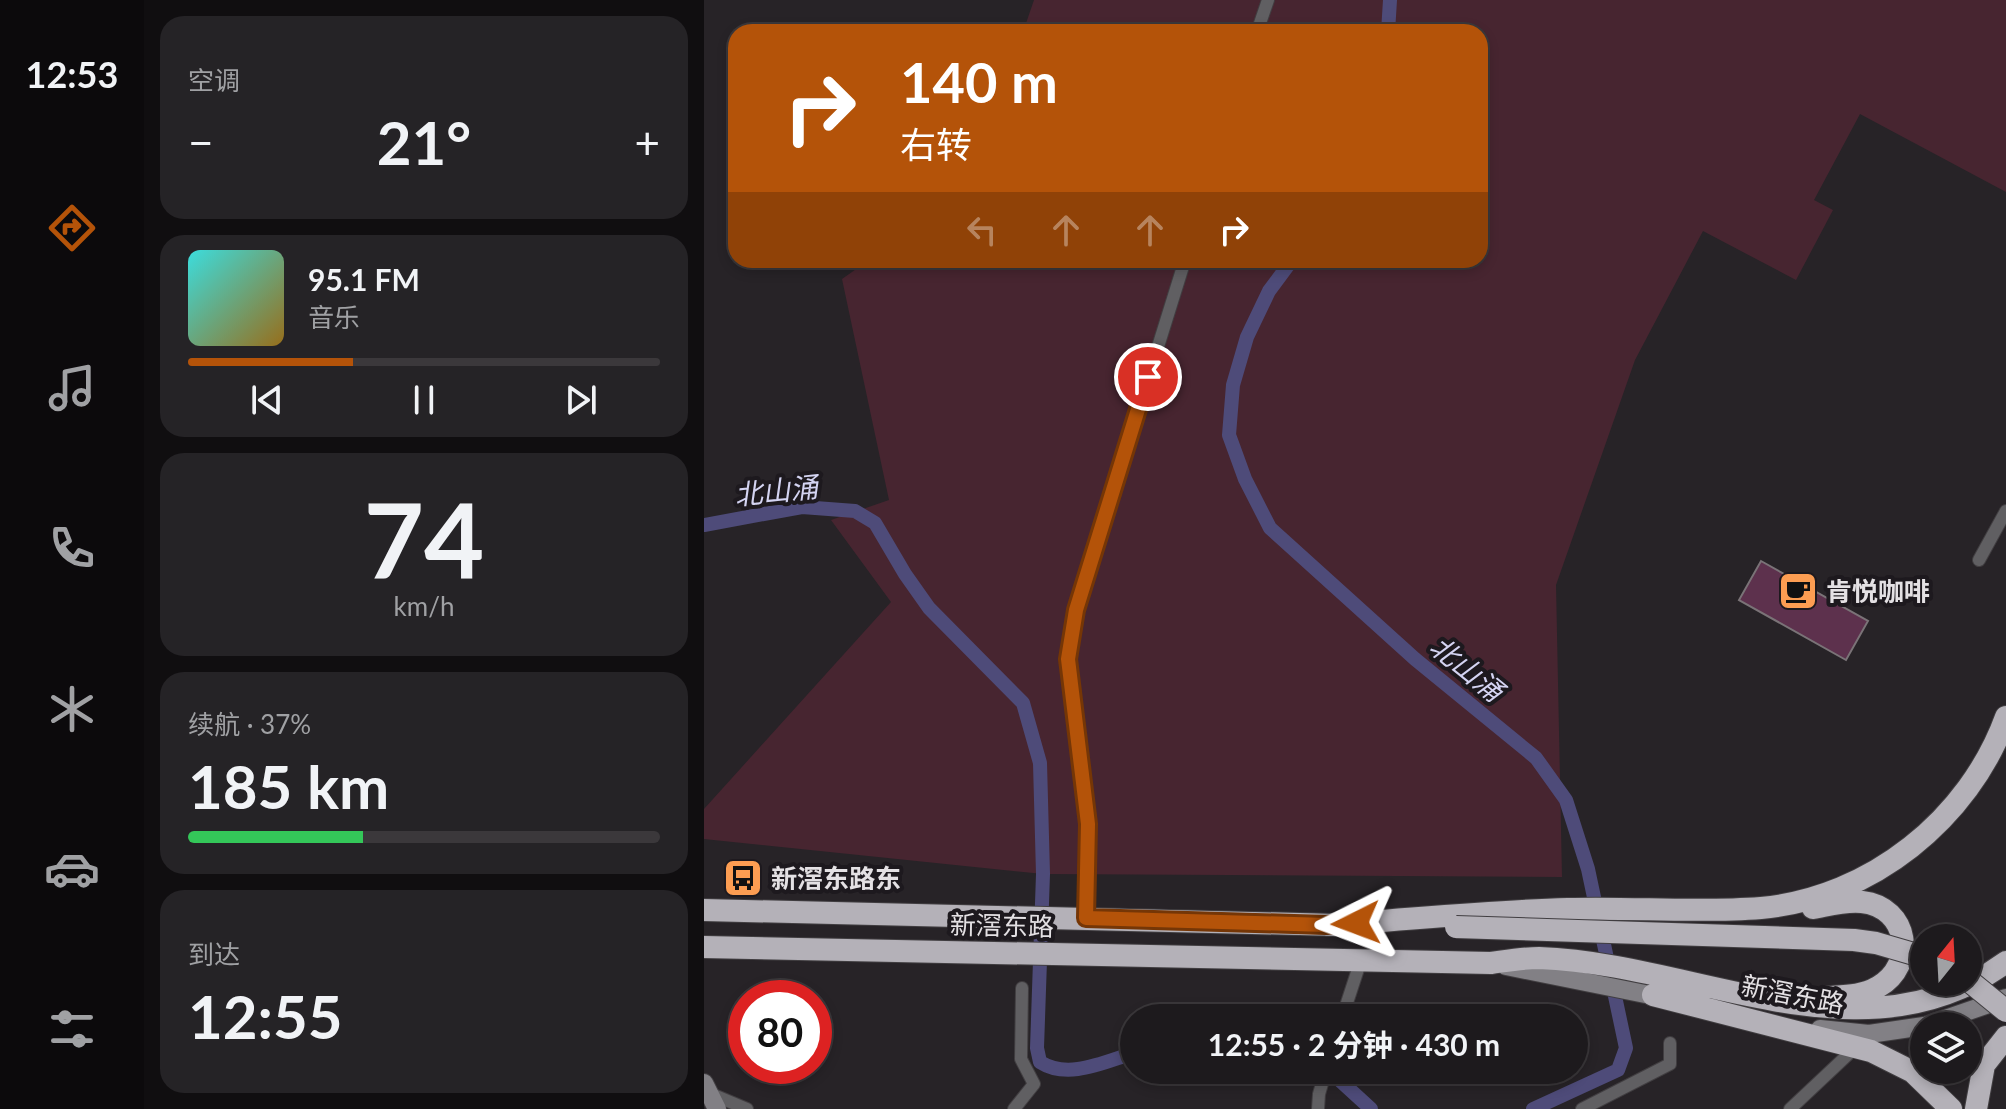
<!DOCTYPE html>
<html lang="zh">
<meta charset="utf-8">
<style>
body{margin:0;font-family:Lato,"Noto Sans SC",sans-serif;background:#252326;color:#f1f3f6;height:100vh;display:flex;flex-direction:column;font-size:30px;white-space:nowrap}
*{box-sizing:border-box;margin:0}
p{font-size:26px;color:#a0a1a4}
.icon{flex:none;width:44px;height:44px;fill:none;stroke:currentColor;stroke-width:2;stroke-linecap:round;stroke-linejoin:round}
.map{position:relative;flex:1;overflow:hidden}
.sheet{display:flex;flex-direction:column;gap:16px;padding:16px;background:#100e10;width:560px}
.sheet>*{flex:none}
.hud{position:absolute;left:24px;top:24px;width:760px;height:244px;border-radius:24px;box-shadow:0 4px 12px #0003,0 0 0 2px #3b383b;background:#b45309;color:#fff;overflow:hidden}
.needle{width:52px;rotate:18deg}
.fabs{position:absolute;left:1206px;top:924px;display:grid;gap:16px}
.fabs a{display:grid;place-items:center;width:72px;height:72px;border-radius:50%;background:#1d1a1d;box-shadow:0 4px 12px #0003,0 0 0 2px #3b383b;font-size:40px}
.speed{position:absolute;left:24px;top:980px;display:flex;gap:16px;font-size:40px;font-weight:700;text-align:center}
.speed>*{display:grid;place-content:center;width:104px;height:104px;border-radius:50%;background:#1d1a1d;box-shadow:0 4px 12px #0003,0 0 0 2px #3b383b;line-height:1}
.speed .limit{border:12px solid #d22;background:#fff;color:#111}
.pin{position:absolute;display:grid;place-items:center;width:68px;height:68px;color:#fff;margin:-34px;border:4px solid #fff;border-radius:50%;box-shadow:0 2px 8px #0007}
.me{position:absolute;width:88px;margin:-44px;rotate:267deg;stroke-linejoin:round;filter:drop-shadow(0 0 6px #0008)}
.turn{display:flex;align-items:center;gap:28px;height:168px;padding:0 40px;font-size:36px}
.turn .icon{width:104px;height:104px;stroke-width:2.5}
.turn b{display:block;font-size:56px;line-height:68px}
.lanes{display:flex;align-items:center;height:76px;padding:0 40px;background:#0003;justify-content:center;gap:40px;direction:ltr}
.lanes .off{opacity:.35}
.big{font-size:60px;font-weight:700;line-height:1.1}
.sheet .card{flex:1;display:flex;flex-direction:column;justify-content:center;gap:12px;min-width:0;padding:0 28px;border-radius:24px;background:#252326}
.sheet .dial{align-items:center;gap:0}
.dial b{font-size:104px;line-height:1}
.song{display:flex;align-items:center;gap:24px}
.cover{width:96px;height:96px;border-radius:12px;background:linear-gradient(135deg,hsl(180 70% 55%),hsl(40 70% 35%))}
.played{height:8px;border-radius:4px;background:linear-gradient(90deg,#b45309 35%,#3b383b 35%)}
.keys{display:flex;justify-content:space-around;direction:ltr}
.heat{display:flex;justify-content:space-between;align-items:center;font-size:44px;direction:ltr}
.charge{height:12px;border-radius:6px;background:linear-gradient(90deg,#34c759 37%,#3b383b 0)}
.trip{position:absolute;left:416px;top:1004px;width:468px;height:80px;border-radius:40px;background:#1d1a1d;box-shadow:0 4px 12px #0003,0 0 0 2px #3b383b;font-weight:700;line-height:80px;text-align:center}
main{display:flex;flex:1;min-height:0}
.tab-bar{display:flex;flex-direction:column;width:144px;justify-content:space-around;align-items:center;background:#0c0a0c;color:#a0a1a4}
.tab-bar .icon{width:56px;height:56px}
.tab-bar .selected{color:#b45309}
.tab-bar b{font-size:36px;color:#f1f3f6}
.map>svg:first-child{display:block}
.green{fill:#472530}
.lines{fill:none;stroke-linecap:round;stroke-linejoin:round}
.canal{stroke:#4e4b79;stroke-width:14}
.building{fill:#5d314d;stroke:#7a7377;stroke-width:2}
.street-casing{stroke:#413e41;stroke-width:14}
.secondary-casing{stroke:#413e41;stroke-width:20}
.highway-casing{stroke:#413e41;stroke-width:24}
.street{stroke:#605f62;stroke-width:12}
.secondary{stroke:#828085;stroke-width:18}
.highway{stroke:#b4b1b8;stroke-width:22}
.highway-bridge-casing{stroke:#413e41;stroke-width:24;stroke-linecap:butt}
.highway-bridge{stroke:#b4b1b8;stroke-width:22}
.route-casing{stroke:#753606;stroke-width:20}
.route{stroke:#b45309;stroke-width:14}
.labels{text-anchor:middle;dominant-baseline:central;stroke-width:8;stroke-linejoin:round;paint-order:stroke}
.poi-label{font-size:26px;font-weight:bold;fill:#e4e1e4;stroke:#1d191e;text-anchor:start}
.street-label{font-size:26px;fill:#e4e1e4;stroke:#1d191e}
.water-label{font-size:28px;font-style:italic;fill:#d4d4f2;stroke:#1d191e}
</style>
<main>
<nav class="tab-bar">
<b>12:53</b>
<svg class="icon selected" aria-label="directions" viewBox="0 0 24 24"><path d="M12 3l9 9-9 9-9-9zM9 14v-3h6M13 9l2 2-2 2"/></svg>
<svg class="icon" aria-label="music" viewBox="0 0 24 24"><path d="M9 18V5l10-2v13"/><circle cx="6" cy="18" r="3"/><circle cx="16" cy="16" r="3"/></svg>
<svg class="icon" aria-label="phone" viewBox="0 0 24 24"><path d="M5 4h4l2 5-3 2q2 4 5 5l2-3 5 2v4C11 20 4 13 5 4z"/></svg>
<svg class="icon" aria-label="climate" viewBox="0 0 24 24"><path d="M12 3v18M4 7l16 10M4 17L20 7"/></svg>
<svg class="icon" aria-label="car" viewBox="0 0 24 24"><path d="M5 17H2v-5l4-1 3-4h7l3 4 3 1v5h-3M9 17h6M6 11h13"/><circle cx="7" cy="17" r="2"/><circle cx="17" cy="17" r="2"/></svg>
<svg class="icon" aria-label="filters" viewBox="0 0 24 24"><path d="M4 7h16M4 17h16"/><circle cx="9" cy="7" r="2"/><circle cx="15" cy="17" r="2"/></svg>
</nav>
<section class="sheet">
<div class="card"><p>空调</p>
<div class="heat"><a>−</a><b class="big">21°</b><a>+</a></div>
</div>
<div class="card">
<div class="song"><i class="cover"></i><div><b>95.1 FM</b><p>音乐</p></div></div>
<div class="played"></div>
<div class="keys"><svg class="icon" aria-label="previous" viewBox="0 0 24 24"><path d="M18 5L8 12l10 7zM5 5v14"/></svg><svg class="icon" aria-label="pause" viewBox="0 0 24 24"><path d="M8 5v14M16 5v14"/></svg><svg class="icon" aria-label="next" viewBox="0 0 24 24"><path d="M6 5l10 7-10 7zM19 5v14"/></svg></div>
</div>
<div class="card dial"><b>74</b><p>km/h</p></div>
<div class="card"><p>续航 · 37%</p><b class="big">185 km</b><div class="charge"></div></div>
<div class="card"><p>到达</p><b class="big">12:55</b></div>
</section>
<div class="map">
<svg width="1302" height="1109" viewBox="0 0 1302 1109">
<rect width="100%" height="100%" fill="#272327"/>
<!-- green -->
<path class="green" d="M330,0h972v192l-146,-78 -46,86 19,10 -37,70 -93,-49 -68,129 -79,225 6,292 -519,-3 -339,-35v-30l187,-207 -60,-82 58,-20 -47,-221 27,-19h611v-228h-457z"/>
<g class="lines">
<!-- canal -->
<path class="canal" d="M684,32l2,-32
M588,260l-23,31 -22,46 -14,48 -4,50 16,44 25,49 145,131 121,99 30,42 22,69 38,179 -8,22 -85,39
M0,525l98,-18 53,4 20,12 30,51 24,34 94,95 17,60 3,111 -6,174 3,14c28,18 64,0 94,-9
M630,1075l37,34"/>
</g>
<!-- building -->
<path class="building" d="M1057,561l107,60 -22,39 -107,-60z"/>
<g class="lines">
<!-- street casing -->
<g class="street-casing">
<path id="street" d="M553,32l11,-32
M1275,560l27,-49
M382,918l2,-94 -20,-165 8,-49 109,-350
M638,1018l19,-58
M5,1093l38,16
M310,1109l20,-25 -13,-25 1,-71
M614,1109l1,-15 7,-24
M878,1109l88,-45v-21
M1086,1109l66,-62"/>
</g>
<!-- secondary casing -->
<g class="secondary-casing">
<path id="secondary" d="M802,966l159,32
M1221,1026l81,-28
M1116,1029l49,5 55,-8
M0,1083l13,26"/>
</g>
<!-- highway casing -->
<g class="highway-casing">
<path id="highway" d="M1109,908c16,-3 33,-8 49,-6 47,5 55,63 16,85 -15,9 -32,9 -49,10
M0,910l635,15
M622,925c80,-5 161,-14 242,-16 64,-2 129,4 193,-1 110,-10 208,-89 245,-191
M0,947l787,16c15,-2 32,-5 48,-5 157,5 325,108 467,4
M949,995l218,56 42,21 38,37
M1272,1109l8,-44 22,-28"/>
</g>
<!-- street -->
<use href="#street" class="street"/>
<!-- secondary -->
<use href="#secondary" class="secondary"/>
<!-- highway -->
<use href="#highway" class="highway"/>
<!-- highway-bridge casing -->
<g class="highway-bridge-casing">
<path id="highway-bridge" d="M752,927l398,13 22,3 48,14
M1264,980l38,31"/>
</g>
<!-- highway-bridge -->
<use href="#highway-bridge" class="highway-bridge"/>
</g>
<g class="lines">
<!-- route casing -->
<g class="route-casing">
<path id="route" d="M444,377l-72,233 -8,49 20,165 -2,94 240,7 30,-2"/>
</g>
<!-- route -->
<use href="#route" class="route"/>
</g>
<!-- icons -->
<defs>
<g id="cafe-square" transform="scale(2)"><rect x="-9" y="-9" width="18" height="18" rx="4" fill="#fc9d52" stroke="#1d191e"/><path d="M-5.5-4.5H6V0H3Q3 3.5 0 3.5H-2.5Q-5.5 3.5-5.5 0ZM3-3.2v2h1.7v-2ZM-6 4.5H4V6H-6Z" fill="#111"/></g>
<g id="bus-square" transform="scale(2)"><rect x="-9" y="-9" width="18" height="18" rx="4" fill="#fc9d52" stroke="#1d191e"/><path d="M-5-6H5V4H4V6H2V4H-2V6H-4V4H-5ZM-3.5-4V0h7V-4ZM-3.5 1.2v1.5H-2V1.2ZM2 1.2v1.5H3.5V1.2Z" fill="#111"/></g>
</defs>
<g fill-rule="evenodd">
<use href="#cafe-square" x="1094" y="591"/>
<use href="#bus-square" x="39" y="878"/>
</g>
<g class="labels">
<!-- poi labels -->
<g class="poi-label">
<text x="1122" y="591">肯悦咖啡</text>
<text x="67" y="878">新滘东路东</text>
</g>
<!-- street labels -->
<g class="street-label">
<text transform="translate(298 925) rotate(1)">新滘东路</text>
<text transform="translate(1089 994) rotate(11)">新滘东路</text>
</g>
<!-- water labels -->
<g class="water-label">
<text transform="translate(72 490) rotate(-6)">北山涌</text>
<text transform="translate(763 668) rotate(39)">北山涌</text>
</g>
</g>
</svg>
<div class="fabs">
<a><svg class="needle" viewBox="-14 -14 28 28"><path d="M0-13l5 13h-10z" fill="#e53935"/><path d="M0 13l5-13h-10z" fill="#a0a1a4"/></svg></a>
<a><svg class="icon" aria-label="layers" viewBox="0 0 24 24"><path d="M12 4l9 5-9 5-9-5zM3 14l9 5 9-5"/></svg></a>
</div>
<div class="speed"><div class="limit">80</div></div>
<div class="pin" style="left:444px;top:377px;background:#d93025"><svg class="icon" aria-label="arrive" viewBox="0 0 24 24"><path d="M6 21V4h12l-3 4 3 4H6"/></svg></div>
<svg class="me" style="left:652px;top:923px" viewBox="-20 -20 40 40"><path d="M0-17L14 15 0 8-14 15z" fill="#b45309" stroke="#fff" stroke-width="4"/></svg>
<div class="trip">12:55 · 2 分钟 · 430 m</div>
<div class="hud">
<div class="turn"><svg class="icon" aria-label="right" viewBox="0 0 24 24"><path d="M7 20v-9h11M14 6l5 5-5 5"/></svg><div><b>140 m</b>右转</div></div>
<div class="lanes"><svg class="icon off" aria-label="left" viewBox="0 0 24 24"><path d="M17 20v-9H6M10 6l-5 5 5 5"/></svg><svg class="icon off" aria-label="ahead" viewBox="0 0 24 24"><path d="M12 20V5M6 11l6-6 6 6"/></svg><svg class="icon off" aria-label="ahead" viewBox="0 0 24 24"><path d="M12 20V5M6 11l6-6 6 6"/></svg><svg class="icon" aria-label="right" viewBox="0 0 24 24"><path d="M7 20v-9h11M14 6l5 5-5 5"/></svg></div>
</div>
</div>
</main>
